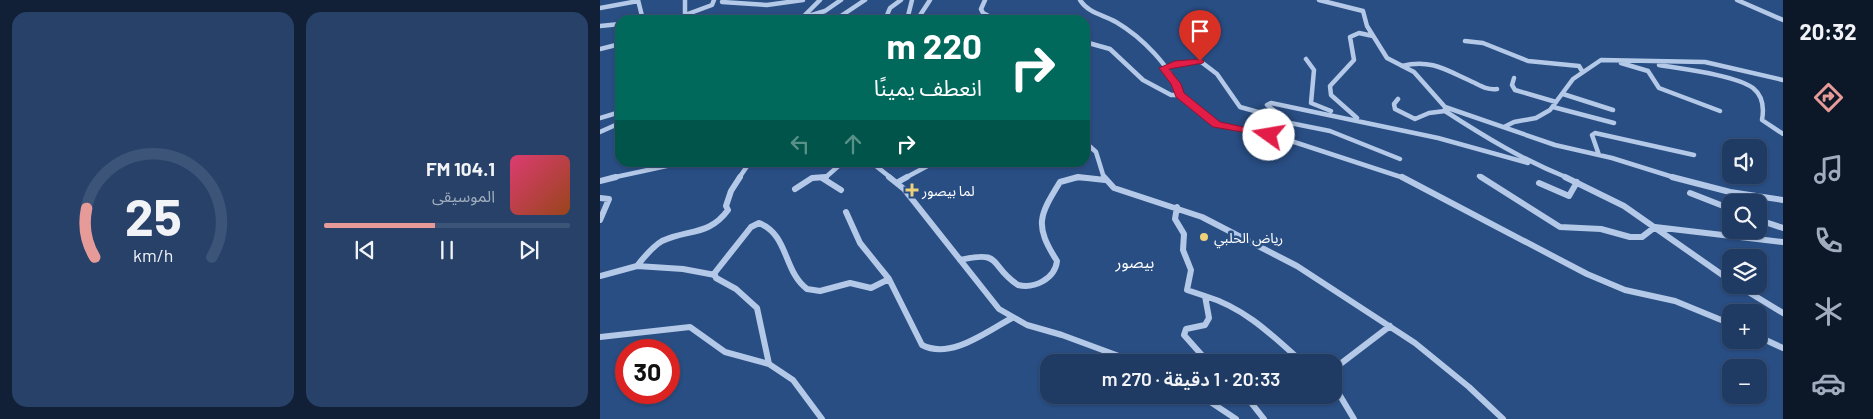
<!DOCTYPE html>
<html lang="ar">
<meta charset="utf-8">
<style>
body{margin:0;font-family:Barlow,"Noto Sans Arabic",sans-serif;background:#274169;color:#f1f3f6;direction:rtl;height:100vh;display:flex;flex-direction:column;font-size:19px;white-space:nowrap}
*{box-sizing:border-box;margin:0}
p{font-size:16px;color:#a1adbe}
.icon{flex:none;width:28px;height:28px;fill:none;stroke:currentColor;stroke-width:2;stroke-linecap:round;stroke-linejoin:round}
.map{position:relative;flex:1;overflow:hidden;direction:ltr}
.side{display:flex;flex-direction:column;gap:12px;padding:12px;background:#112036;width:600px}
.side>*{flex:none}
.top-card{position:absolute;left:15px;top:15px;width:475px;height:152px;border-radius:15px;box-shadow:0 1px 4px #0004,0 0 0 1px #3c5478;direction:rtl;background:#00695c;color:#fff;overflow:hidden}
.buttons{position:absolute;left:1122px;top:139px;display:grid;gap:10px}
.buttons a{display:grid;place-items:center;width:45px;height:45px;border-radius:10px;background:#1f3a63;box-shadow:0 1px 4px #0004,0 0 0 1px #3c5478;font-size:25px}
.speed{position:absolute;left:15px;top:339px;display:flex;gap:10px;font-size:25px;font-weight:700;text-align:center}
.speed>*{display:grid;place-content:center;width:65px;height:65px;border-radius:50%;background:#1f3a63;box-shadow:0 1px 4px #0004,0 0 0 1px #3c5478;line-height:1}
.speed .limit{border:8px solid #d22;background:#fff;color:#111}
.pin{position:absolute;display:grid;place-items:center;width:42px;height:42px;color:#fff;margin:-51px -21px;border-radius:50% 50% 50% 0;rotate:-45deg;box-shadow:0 0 5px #0007}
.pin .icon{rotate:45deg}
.me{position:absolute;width:55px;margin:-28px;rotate:283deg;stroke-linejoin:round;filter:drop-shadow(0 0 4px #0008)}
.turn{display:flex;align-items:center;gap:18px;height:105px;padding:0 25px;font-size:22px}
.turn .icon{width:65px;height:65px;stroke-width:2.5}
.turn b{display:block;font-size:35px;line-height:42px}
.lanes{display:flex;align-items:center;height:48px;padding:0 25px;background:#0003;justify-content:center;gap:25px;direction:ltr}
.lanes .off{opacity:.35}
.side .widget{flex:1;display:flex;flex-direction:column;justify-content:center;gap:8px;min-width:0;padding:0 18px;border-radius:15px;background:#274169}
.side .dial{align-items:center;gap:0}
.dial svg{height:130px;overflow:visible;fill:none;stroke:#3c5478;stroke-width:7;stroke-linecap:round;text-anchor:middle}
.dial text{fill:#f1f3f6;stroke:none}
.song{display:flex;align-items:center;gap:15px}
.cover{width:60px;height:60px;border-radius:8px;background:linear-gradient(135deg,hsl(340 70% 55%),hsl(20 70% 35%))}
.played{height:5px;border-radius:2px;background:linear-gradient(90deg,#e69b98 45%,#3c5478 45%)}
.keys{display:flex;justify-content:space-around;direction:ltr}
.side .tiles{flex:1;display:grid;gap:12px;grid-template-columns:repeat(2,1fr)}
.trip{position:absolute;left:440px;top:354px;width:302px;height:50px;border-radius:15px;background:#1f3a63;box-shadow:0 1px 4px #0004,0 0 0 1px #3c5478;font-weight:600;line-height:50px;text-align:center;direction:rtl}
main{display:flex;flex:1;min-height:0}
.tab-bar{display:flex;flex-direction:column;width:90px;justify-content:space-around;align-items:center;background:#0c1728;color:#a1adbe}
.tab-bar .icon{width:35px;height:35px}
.tab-bar .on{color:#e69b98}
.tab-bar b{font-size:22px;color:#f1f3f6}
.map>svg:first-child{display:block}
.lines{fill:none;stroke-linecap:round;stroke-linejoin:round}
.minor-far1{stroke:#b4c9e7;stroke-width:4.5}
.minor{stroke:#b4c9e7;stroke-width:6}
.route{fill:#e11d48;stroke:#92132f}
.poi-dot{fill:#eed07b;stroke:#294e84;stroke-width:2}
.labels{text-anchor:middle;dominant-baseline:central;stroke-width:5;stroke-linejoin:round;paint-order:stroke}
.poi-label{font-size:14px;fill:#fff;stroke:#294e84;text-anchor:start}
.quarter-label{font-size:16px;fill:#fff;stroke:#294e84}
</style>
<main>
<nav class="tab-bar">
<b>20:32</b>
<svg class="icon on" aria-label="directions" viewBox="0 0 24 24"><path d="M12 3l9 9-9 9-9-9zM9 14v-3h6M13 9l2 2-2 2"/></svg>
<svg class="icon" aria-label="music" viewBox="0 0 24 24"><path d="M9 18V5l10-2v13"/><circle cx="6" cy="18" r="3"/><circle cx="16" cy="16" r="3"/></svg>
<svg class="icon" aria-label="phone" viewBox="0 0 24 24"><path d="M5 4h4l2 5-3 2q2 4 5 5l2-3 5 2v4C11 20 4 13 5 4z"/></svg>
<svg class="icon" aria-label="climate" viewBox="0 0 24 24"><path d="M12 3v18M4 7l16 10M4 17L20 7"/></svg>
<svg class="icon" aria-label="car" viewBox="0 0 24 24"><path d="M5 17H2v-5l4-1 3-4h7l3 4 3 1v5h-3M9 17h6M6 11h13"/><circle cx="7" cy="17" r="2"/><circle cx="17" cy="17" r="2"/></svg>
</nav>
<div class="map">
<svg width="1183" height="419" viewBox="0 0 1183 419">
<rect width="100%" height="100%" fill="#294e84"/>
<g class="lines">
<!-- minor-far1 -->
<path class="minor-far1" d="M38,0l5,20
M85,0v15
M385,0l-4,9 2,4 13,7
M480,0c8,13 24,15 36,22 24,14 57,45 63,73
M719,0l44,11 4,15 20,32 27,14 31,35
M1137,0l46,20
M122,2l45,3 36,-5
M0,8l38,-7
M203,17l17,-17
M202,18l23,-7 16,-11
M84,20l1,-5 27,-10 2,-5
M235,20l30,-20
M285,20l5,-12 11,-8
M307,20l5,-20
M317,20l13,-20
M0,26l20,-2
M865,41l18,2 45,18 51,5 3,5
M485,42l25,7 33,31 28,15h8l38,29 68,15 119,39
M0,49l20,-5
M706,59l8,11 -3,33 20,8
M1021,63l27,8 11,17 61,23
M1059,65c23,4 76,10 94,23 10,8 11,21 9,32l21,14
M802,66c30,-8 47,6 73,17 8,4 13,7 22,6
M564,68l11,-4 25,-3 17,13 23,33 40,11
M914,78l-2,7 3,5 41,12
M963,94l50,16
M798,99l-4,5 1,5 20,10 14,-6 16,-2
M953,107l61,16
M0,118l20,-6
M757,118l-26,-23 -1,-9 24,-26 -4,-23 9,-4 14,3
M904,127l10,-5 22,-4 14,-8 23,-31 28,-19 104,2 78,18
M0,132l20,-9
M485,142l11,10 8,26
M999,155l-7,-20 3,-2 99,22
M800,159l-70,-28 -40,-8 -23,-18 4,-2 167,35 90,25
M271,162l20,16
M879,176l4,2
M11,178l74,-16
M139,178l11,-16
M212,178l14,-1 17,-15
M305,178l30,-16
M474,178h14
M968,178c-45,-18 -83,-41 -123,-67v-4l110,38 57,13 64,20"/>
<!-- minor -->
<path class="minor" d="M289,177l15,12 95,120 28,16 35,10 73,27
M504,177l10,11 88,29 95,49 118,77 54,44 34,32
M802,177l185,97 38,16 50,11 56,23
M881,177l79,50 41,2 29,8h12l13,-10 128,15
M965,177l59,29 107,75
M1072,177l58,15 53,8
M222,178l19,12
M0,181l16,-4
M298,182l9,-5
M939,183l30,13 8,-14
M195,189l17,-11 14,-1
M1090,193l41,16
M0,198l9,1 -9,21
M577,207l-2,12 9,15 -1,16 8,20 -4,20 18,6 4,22 -4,7 -19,4 -2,6 24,27
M246,212l14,31 29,36 33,66c29,15 65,-14 90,-27
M1159,220l24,8
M360,260c44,-10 28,5 58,25 16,4 37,-6 39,-24 -23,-36 -18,-45 3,-79l18,-5 27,3
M37,266c7,-9 15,-19 25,-25 26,-12 47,-5 66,-31l-2,-4 5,-15 9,-14
M113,275l38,-48 8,-4c30,12 24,48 48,66l13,2 30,-8 21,5 18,-9
M0,276l37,-10 46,3 32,6 1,3 20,11 21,19 12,56 -44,-12 -35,-25 -90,10
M1137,285l46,28
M605,296c40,12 67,39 97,66
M1159,337l24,11
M169,364l24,16 29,39
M600,395l36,24
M645,395l19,24
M754,419l-15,-25 -4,-26 55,-42"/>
</g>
<!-- route -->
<path class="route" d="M600,59l4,2 -1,2 -34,6 12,15 3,9 36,29 52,11v4l-59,-10 -37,-30 -5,-13 -12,-16 16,-7z"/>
<!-- markers -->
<g class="poi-dot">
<path d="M309.5 182.5h5v5h5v5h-5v5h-5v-5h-5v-5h5z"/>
<circle cx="604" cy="237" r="5"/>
</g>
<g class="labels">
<!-- poi labels -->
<g class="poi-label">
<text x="322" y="190">لما بيصور</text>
<text x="614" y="237">رياض الحلبي</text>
</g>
<!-- quarter labels -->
<g class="quarter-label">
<text x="535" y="261">بيصور</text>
</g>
</g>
</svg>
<div class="buttons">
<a><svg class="icon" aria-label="sound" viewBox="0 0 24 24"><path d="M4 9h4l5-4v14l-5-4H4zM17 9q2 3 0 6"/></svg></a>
<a><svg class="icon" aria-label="search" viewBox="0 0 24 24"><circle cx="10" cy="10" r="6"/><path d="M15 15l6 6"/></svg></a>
<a><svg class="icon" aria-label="layers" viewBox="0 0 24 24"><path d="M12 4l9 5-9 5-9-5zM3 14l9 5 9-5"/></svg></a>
<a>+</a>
<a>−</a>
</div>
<div class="speed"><div class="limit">30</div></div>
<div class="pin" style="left:600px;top:61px;background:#d93025"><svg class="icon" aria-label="arrive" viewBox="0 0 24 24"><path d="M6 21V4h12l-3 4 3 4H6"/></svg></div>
<svg class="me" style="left:669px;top:135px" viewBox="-20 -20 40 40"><circle r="19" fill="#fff"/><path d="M0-13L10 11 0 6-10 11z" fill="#e11d48"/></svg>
<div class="trip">20:33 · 1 دقيقة · 270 m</div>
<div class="top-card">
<div class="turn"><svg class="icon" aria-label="right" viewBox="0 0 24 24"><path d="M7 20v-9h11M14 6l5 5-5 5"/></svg><div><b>220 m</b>انعطف يمينًا</div></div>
<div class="lanes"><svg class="icon off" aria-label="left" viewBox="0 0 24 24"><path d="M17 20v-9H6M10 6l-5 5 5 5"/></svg><svg class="icon off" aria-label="ahead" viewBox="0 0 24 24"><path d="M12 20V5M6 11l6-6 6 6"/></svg><svg class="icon" aria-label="right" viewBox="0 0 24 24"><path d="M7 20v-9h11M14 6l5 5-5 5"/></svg></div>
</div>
</div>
<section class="side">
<div class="tiles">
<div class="widget">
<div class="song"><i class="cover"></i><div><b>104.1 FM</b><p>الموسيقى</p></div></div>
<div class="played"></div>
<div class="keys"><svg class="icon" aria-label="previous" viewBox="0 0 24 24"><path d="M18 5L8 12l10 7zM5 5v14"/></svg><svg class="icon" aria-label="pause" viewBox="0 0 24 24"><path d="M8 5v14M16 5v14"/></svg><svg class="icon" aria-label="next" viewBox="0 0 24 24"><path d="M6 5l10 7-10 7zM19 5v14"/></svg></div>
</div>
<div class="widget dial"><svg viewBox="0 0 100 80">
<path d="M14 69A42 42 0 1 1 86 69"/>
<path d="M14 69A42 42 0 0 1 9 39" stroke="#e69b98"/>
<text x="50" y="56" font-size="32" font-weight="700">25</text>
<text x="50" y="72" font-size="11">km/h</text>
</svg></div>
</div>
</section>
</main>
